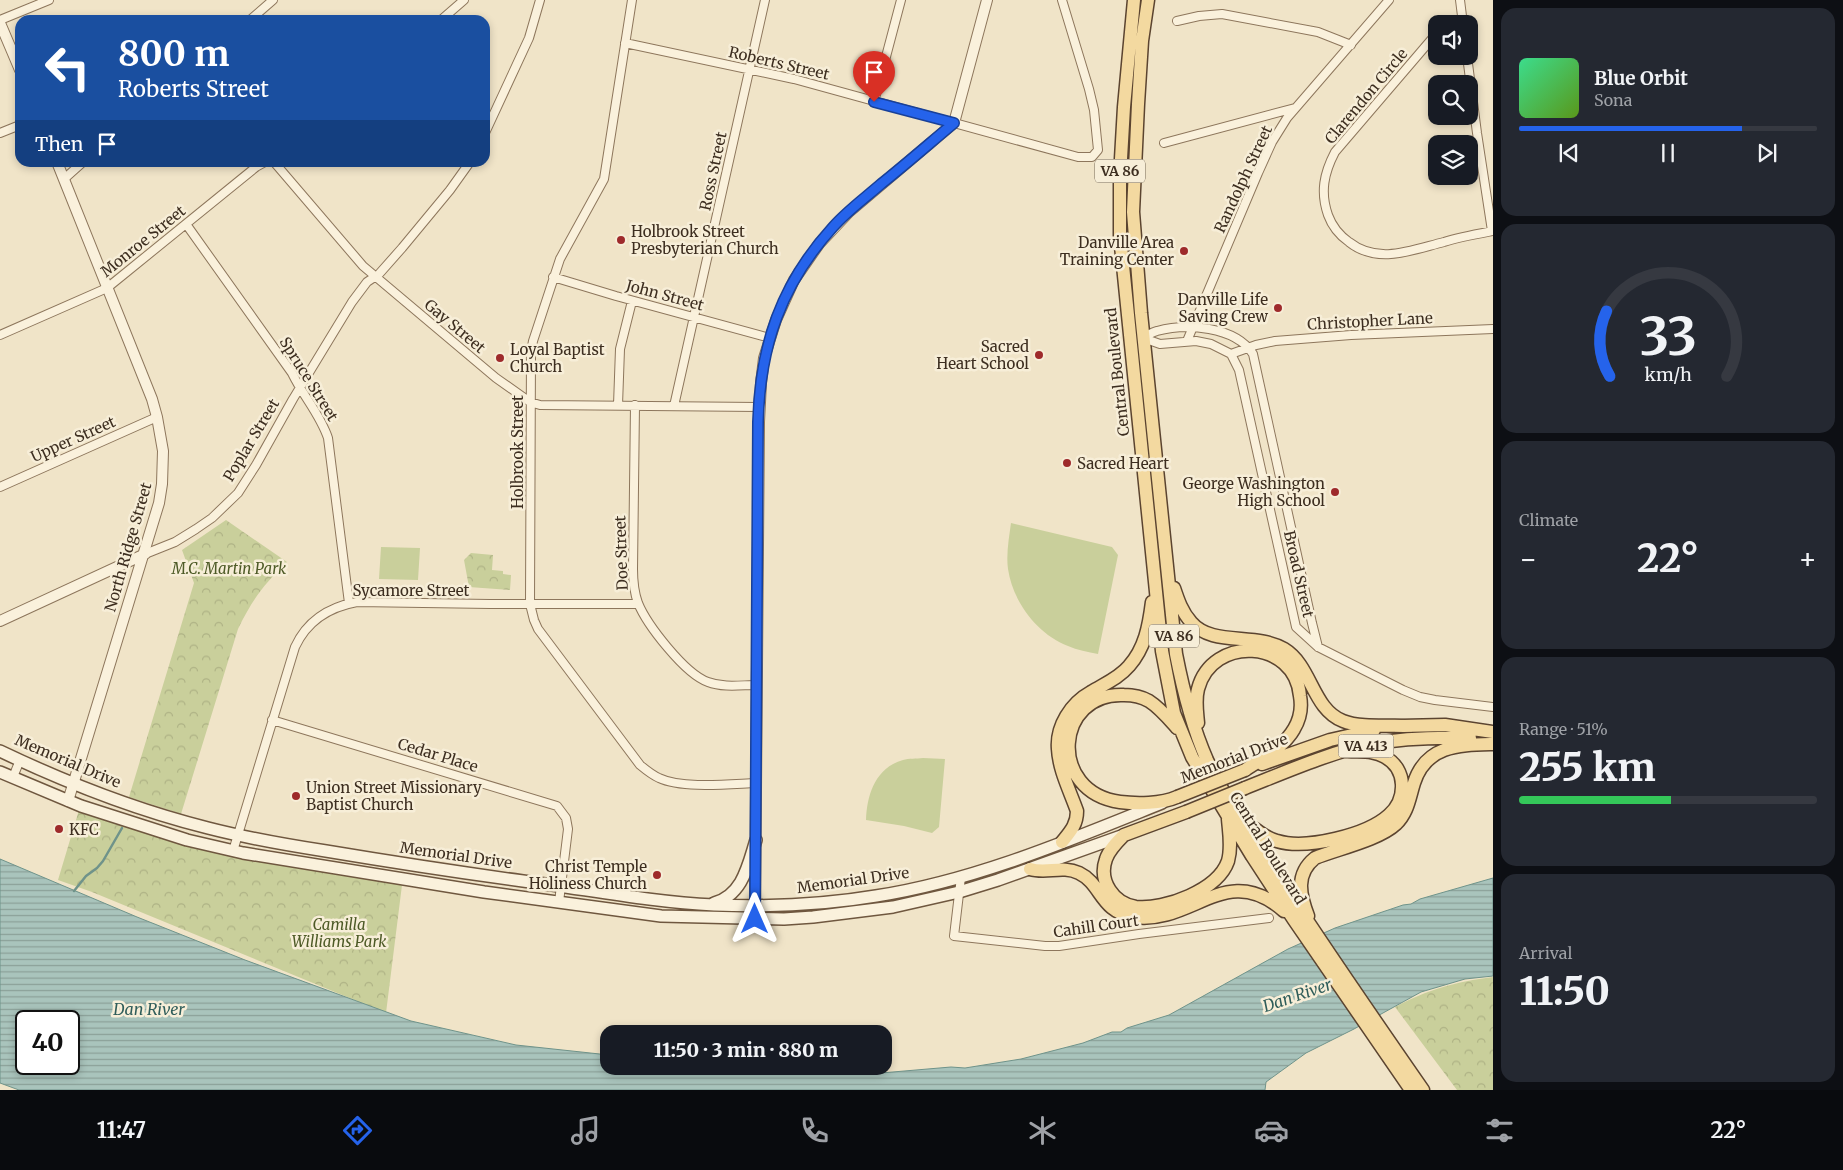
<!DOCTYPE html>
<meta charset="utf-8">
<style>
body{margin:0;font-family:Merriweather,serif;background:#242831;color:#f1f3f6;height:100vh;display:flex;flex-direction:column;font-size:19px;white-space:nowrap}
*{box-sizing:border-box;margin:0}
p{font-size:16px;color:#9ea1a6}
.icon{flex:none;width:28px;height:28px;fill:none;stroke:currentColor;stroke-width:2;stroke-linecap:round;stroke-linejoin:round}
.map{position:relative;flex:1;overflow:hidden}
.sheet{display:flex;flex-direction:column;gap:8px;padding:8px;background:#0d0f14;width:350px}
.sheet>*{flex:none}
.guide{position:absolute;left:15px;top:15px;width:475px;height:152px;border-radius:15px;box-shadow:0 2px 8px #0003;background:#1a4fa0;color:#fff;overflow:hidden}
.tools{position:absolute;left:1428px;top:15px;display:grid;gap:10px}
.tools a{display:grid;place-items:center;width:50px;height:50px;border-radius:10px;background:#171b24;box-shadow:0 2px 8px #0003;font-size:25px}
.speed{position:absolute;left:15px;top:1010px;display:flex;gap:10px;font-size:25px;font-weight:700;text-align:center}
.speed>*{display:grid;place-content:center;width:65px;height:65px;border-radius:50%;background:#171b24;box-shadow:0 2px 8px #0003;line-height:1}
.speed .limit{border:2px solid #111;border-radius:8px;background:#fff;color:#111}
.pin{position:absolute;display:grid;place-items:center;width:42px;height:42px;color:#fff;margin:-51px -21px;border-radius:50% 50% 50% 0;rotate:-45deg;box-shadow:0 0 5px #0007}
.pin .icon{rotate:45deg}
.me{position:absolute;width:55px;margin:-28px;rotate:0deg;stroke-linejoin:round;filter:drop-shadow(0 0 4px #0008)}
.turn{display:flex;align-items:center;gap:18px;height:105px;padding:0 20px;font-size:22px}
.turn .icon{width:65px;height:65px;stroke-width:2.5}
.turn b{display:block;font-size:35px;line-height:42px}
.then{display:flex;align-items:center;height:48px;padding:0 20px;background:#0003;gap:10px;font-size:19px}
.big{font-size:38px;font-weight:800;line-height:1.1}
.sheet .tile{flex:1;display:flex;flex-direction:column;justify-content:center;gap:8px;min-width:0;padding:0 18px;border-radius:15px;background:#242831}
.sheet .dial{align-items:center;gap:0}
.dial svg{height:130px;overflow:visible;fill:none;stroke:#363941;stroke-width:7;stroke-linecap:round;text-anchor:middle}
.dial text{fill:#f1f3f6;stroke:none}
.song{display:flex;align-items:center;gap:15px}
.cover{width:60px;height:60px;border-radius:8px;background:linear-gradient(135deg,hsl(150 70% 55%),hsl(90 70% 35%))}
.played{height:5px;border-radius:2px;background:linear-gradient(90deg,#2563eb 75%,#363941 75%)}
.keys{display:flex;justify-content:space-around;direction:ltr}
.heat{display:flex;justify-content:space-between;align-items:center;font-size:28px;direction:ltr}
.charge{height:8px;border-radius:4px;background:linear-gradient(90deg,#34c759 51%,#363941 0)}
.trip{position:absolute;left:600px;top:1025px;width:292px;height:50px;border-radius:15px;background:#171b24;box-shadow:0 2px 8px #0003;font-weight:800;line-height:50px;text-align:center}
.dock{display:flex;height:80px;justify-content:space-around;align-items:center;background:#090b0e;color:#9ea1a6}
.dock .icon{width:35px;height:35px}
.dock .selected{color:#2563eb}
.dock b{font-size:22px;color:#f1f3f6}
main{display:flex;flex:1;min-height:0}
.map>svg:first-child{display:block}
.park{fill:url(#park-crowns)}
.pitch{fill:#c9cf9b}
.water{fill:url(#water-rules);stroke:#6f938a;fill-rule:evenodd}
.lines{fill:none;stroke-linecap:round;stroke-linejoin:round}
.stream{stroke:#6f938a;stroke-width:2.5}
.minor-casing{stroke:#8d765c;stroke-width:10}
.tertiary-casing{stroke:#8d765c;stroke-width:12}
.secondary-casing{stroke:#6f573f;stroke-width:14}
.primary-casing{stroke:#5b4430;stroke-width:15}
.minor{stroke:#faf1dc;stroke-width:8}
.tertiary{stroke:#faf1dc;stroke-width:10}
.secondary{stroke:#faf1dc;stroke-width:11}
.primary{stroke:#f3d9a0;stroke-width:12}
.primary-bridge-casing{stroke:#5b4430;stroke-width:15;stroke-linecap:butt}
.primary-bridge{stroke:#f3d9a0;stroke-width:12}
.route-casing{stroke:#184099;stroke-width:12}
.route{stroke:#2563eb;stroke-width:9}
.poi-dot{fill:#9e2a2b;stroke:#f7eed8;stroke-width:2}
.labels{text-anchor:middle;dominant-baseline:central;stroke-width:5;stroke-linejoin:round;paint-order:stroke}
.shield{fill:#f7eed8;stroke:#756857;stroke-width:1}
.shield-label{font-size:14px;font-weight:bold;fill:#3d2e20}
.street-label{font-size:15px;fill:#3d2e20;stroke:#f7eed8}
.poi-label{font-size:15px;fill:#3d2e20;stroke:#f7eed8;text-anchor:start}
.park-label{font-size:15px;font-style:italic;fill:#4d5a26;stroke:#f7eed8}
.water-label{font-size:16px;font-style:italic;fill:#2f5d5a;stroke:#f7eed8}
</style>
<main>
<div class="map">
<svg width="1493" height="1090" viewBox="0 0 1493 1090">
<defs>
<pattern id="park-crowns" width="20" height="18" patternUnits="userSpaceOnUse" patternTransform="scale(1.25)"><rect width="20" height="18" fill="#c9cf9b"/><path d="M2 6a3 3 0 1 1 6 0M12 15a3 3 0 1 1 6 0" fill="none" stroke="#aeb285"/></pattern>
<pattern id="water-rules" width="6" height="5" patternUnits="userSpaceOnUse" patternTransform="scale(1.25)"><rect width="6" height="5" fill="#a9c4bc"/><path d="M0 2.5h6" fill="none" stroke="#8ba098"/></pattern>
</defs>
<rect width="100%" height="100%" fill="#f0e4c8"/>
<!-- park -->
<path class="park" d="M226,520l61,42c-23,22 -35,38 -49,67l-57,185 -52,-17 65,-214 -12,-33z
M471,553l22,2 -1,15 11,1v3l8,1 -1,15 -41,-3 -5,-27z
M79,810l155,46 168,29 -16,128 -294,-121 -34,-12z
M1493,977v113h-36l-62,-83c34,-18 60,-25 98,-30z"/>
<!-- pitch -->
<path class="pitch" d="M1011,523l101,24 6,8 -20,99c-10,-2 -21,-4 -30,-8 -31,-12 -55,-44 -60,-77 -2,-15 1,-31 3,-46z
M381,547l39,1 -2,32 -39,-1z
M923,758l22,1 -6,68 -7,6 -28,-7 -38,-6c1,-25 9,-52 37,-60 6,-2 13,-1 20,-2z"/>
<!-- water -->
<path class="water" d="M0,859l137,58 108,43 166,61 105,24 93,10v11h175l97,7 70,-6 14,1 56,-9 62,-16 29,-11h9l6,-4 42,-13 119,-66 47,-21 68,-23 8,-1 9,-5 73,-21v98l-28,3 -44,13 -67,37 -48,24 -40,29 -1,8h-1246l-19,-7zM26,1021h43v43h-43z"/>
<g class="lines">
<!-- stream -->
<path class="stream" d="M74,891l12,-15 11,-8 6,-7 19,-33"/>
<!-- minor casing -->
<g class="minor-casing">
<path id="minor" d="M632,0l-28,179 -44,80 -27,82 -2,11 -1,252 4,16 4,9 102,136c6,5 12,10 19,13 23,11 71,6 97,5
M1460,0l3,24
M0,20l49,-20
M250,20l23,-20
M441,20l23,-20
M1177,21l22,-5 23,-2 96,18 33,13
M1448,24l14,-6
M1436,34l-101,118c-11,21 -15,40 -7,63 4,11 11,20 21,27 29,23 63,8 95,0 16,-5 33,-8 49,-11
M625,43l169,36 284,78h14l6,-7 -4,-40 -5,-21 -27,-89
M1467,56l10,77 15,98
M874,102l27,-102
M0,133l20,-8
M485,133l44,-95 11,-38
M1164,143l131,-35
M274,162l89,104 133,112 34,24 10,3 219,2
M64,179l19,-17
M186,224l106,149c11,23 28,41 36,65l21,165
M553,277l63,19 154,42
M0,335l107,-47 149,-121 9,-5
M1187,341l71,-168 14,-31 15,-24 102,-118
M1231,354l-20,-10 -15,-3 -36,3 -17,-6c4,-2 9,-6 14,-7 29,-8 78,-5 96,23l59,269 6,24
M1231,354l8,16 57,257 22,20 85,43 17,7 15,3 58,7
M1231,354l25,-9 19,-4 76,-6 142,-6
M618,405l2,-56 12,-48
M635,405l-2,164c0,12 1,23 5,34 9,22 47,71 70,79 16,6 33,3 49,3
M674,406l91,-406
M0,487l157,-70
M145,554l30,-12 21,-13 16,-11 26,-25 18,-28 37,-66 59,-97 15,-20 12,-8 23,-26 48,-58 20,-28
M272,720l285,86 9,12 2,11 -9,73
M13,777l7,-17
M233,851l62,-204c12,-26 34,-40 62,-45l133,2h148
M961,877l-7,59 91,10h14l80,-12 130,-16"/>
</g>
<!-- tertiary casing -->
<g class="tertiary-casing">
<path id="tertiary" d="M0,23l20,47
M57,162l95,237 5,18 6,34 -1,33 -3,19 -91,298
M0,621l145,-67
M755,913l4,-491 2,-39 3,-25 12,-38 18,-40 25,-36 30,-32 105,-89 33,-123"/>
</g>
<!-- secondary casing -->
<g class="secondary-casing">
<path id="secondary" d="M0,751c67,32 136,59 208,77 39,10 79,17 118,23 66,11 131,21 197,30 63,8 127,21 191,24 54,2 109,0 162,-9 98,-15 194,-56 286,-93
M0,772l81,34 106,34 56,13 241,39 177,24 123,3 29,-2 80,-10 66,-15 39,-12 126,-45
M714,903c29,-8 34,-38 42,-63"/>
</g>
<!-- primary casing -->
<g class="primary-casing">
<path id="primary" d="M1134,0l-10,107 -4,69v60l42,415 12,62 18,44 60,99 42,64 117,170
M1148,0l-6,41 -4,63 -5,108 8,101 35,341c7,36 16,72 31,106 19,40 44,76 69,113 47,73 97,145 147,217
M1174,588c4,12 8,24 17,34 21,25 65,10 93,27 28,17 28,60 59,72 17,7 46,4 64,5
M1198,723c-1,-11 -3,-23 0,-34 14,-54 97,-50 102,7 2,11 0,23 -6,33 -10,18 -33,30 -49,41
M1401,726l44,-1 48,7
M1177,728c-8,-9 -17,-20 -28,-27 -7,-4 -17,-6 -25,-6 -69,-3 -77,97 -4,107 17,2 41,2 57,-5
M1262,764l68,-24 44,-10
M1245,788c38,-15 86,-36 126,-44 32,-6 66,-7 99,-6
M1186,812l-62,23c-7,7 -15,15 -18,24 -8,22 8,45 30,48 29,3 82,-17 92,-46 4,-14 1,-29 0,-42
M1245,821c10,8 20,17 32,20 29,9 90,-6 112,-26 18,-16 18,-46 -4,-58 -11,-7 -25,-5 -37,-6
M1062,842c8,-10 15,-17 15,-31 -7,-20 -18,-41 -19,-62 -2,-23 13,-46 33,-57 13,-8 28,-14 38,-26 16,-18 20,-40 23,-64
M1030,869c17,5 32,-4 49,4 23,11 21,39 55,44 59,8 92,-57 150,-6
M1308,916c-8,-21 -13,-42 7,-58 22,-9 64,-18 81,-34 12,-12 13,-25 18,-41 12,-38 45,-38 79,-39"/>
</g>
<!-- minor -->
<use href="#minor" class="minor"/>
<!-- tertiary -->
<use href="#tertiary" class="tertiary"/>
<!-- secondary -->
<use href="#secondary" class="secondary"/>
<!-- primary -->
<use href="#primary" class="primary"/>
<!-- primary-bridge casing -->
<g class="primary-bridge-casing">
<path id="primary-bridge" d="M1177,797l68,-27
M1186,812l59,-24"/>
</g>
<!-- primary-bridge -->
<use href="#primary-bridge" class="primary-bridge"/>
</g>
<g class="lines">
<!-- route casing -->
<g class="route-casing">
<path id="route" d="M755,919l3,-497c2,-76 23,-138 75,-195 14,-16 32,-29 48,-43 25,-20 49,-41 73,-61l-80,-21"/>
</g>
<!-- route -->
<use href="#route" class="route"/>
</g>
<!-- markers -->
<g class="poi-dot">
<circle cx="621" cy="240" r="5"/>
<circle cx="1184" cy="251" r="5"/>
<circle cx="1278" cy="308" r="5"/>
<circle cx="1039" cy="355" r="5"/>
<circle cx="500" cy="358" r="5"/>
<circle cx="1067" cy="463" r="5"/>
<circle cx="1335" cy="492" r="5"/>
<circle cx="296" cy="796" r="5"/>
<circle cx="59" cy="829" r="5"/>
<circle cx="657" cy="875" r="5"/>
</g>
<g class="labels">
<!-- shield labels -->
<g class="shield">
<rect x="1095" y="159.5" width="50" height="23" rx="4"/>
<rect x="1149" y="624.5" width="50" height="23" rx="4"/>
<rect x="1338.5" y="734.5" width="55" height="23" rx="4"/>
</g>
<g class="shield-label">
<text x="1120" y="171">VA 86</text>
<text x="1174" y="636">VA 86</text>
<text x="1366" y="746">VA 413</text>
</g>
<!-- street labels -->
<g class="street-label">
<text transform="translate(779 63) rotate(13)">Roberts Street</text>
<text transform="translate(1366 96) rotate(-50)">Clarendon Circle</text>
<text transform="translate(713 171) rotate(-78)">Ross Street</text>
<text transform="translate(1243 179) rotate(-65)">Randolph Street</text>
<text transform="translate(143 241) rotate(-39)">Monroe Street</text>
<text transform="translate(665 295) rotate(15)">John Street</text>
<text transform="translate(1370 321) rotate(-3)">Christopher Lane</text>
<text transform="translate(455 326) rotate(40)">Gay Street</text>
<text transform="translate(1117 372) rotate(-96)">Central Boulevard</text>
<text transform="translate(309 379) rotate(58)">Spruce Street</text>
<text transform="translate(73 439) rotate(-24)">Upper Street</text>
<text transform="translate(251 440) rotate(-59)">Poplar Street</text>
<text transform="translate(517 452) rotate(-90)">Holbrook Street</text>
<text transform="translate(128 547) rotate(-74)">North Ridge Street</text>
<text transform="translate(621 553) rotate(-92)">Doe Street</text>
<text transform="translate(1299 574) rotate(77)">Broad Street</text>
<text x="411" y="590">Sycamore Street</text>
<text transform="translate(438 755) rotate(17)">Cedar Place</text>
<text transform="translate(1234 758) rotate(-21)">Memorial Drive</text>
<text transform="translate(68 761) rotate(23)">Memorial Drive</text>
<text transform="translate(1268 848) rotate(58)">Central Boulevard</text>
<text transform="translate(456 855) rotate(8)">Memorial Drive</text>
<text transform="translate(853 880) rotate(-8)">Memorial Drive</text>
<text transform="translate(1096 926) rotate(-8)">Cahill Court</text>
</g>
<!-- poi labels -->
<g class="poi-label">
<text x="631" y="231">Holbrook Street<tspan x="631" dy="17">Presbyterian Church</tspan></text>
<text x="1174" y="242" text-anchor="end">Danville Area<tspan x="1174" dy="17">Training Center</tspan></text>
<text x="1268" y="299" text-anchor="end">Danville Life<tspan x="1268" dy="17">Saving Crew</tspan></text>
<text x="1029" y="346" text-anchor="end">Sacred<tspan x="1029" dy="17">Heart School</tspan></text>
<text x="510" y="349">Loyal Baptist<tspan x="510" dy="17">Church</tspan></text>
<text x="1077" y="463">Sacred Heart</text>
<text x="1325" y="483" text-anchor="end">George Washington<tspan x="1325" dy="17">High School</tspan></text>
<text x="306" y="787">Union Street Missionary<tspan x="306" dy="17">Baptist Church</tspan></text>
<text x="69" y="829">KFC</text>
<text x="647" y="866" text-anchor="end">Christ Temple<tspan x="647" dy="17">Holiness Church</tspan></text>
</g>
<!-- park labels -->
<g class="park-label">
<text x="229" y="568">M.C. Martin Park</text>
<text x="339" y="924">Camilla<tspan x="339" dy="17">Williams Park</tspan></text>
</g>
<!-- water labels -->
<g class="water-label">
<text transform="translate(1297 995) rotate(-19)">Dan River</text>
<text x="149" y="1009">Dan River</text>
</g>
</g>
</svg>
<div class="tools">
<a><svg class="icon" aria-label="sound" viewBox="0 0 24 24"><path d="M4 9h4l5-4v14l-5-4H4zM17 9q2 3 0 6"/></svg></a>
<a><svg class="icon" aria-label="search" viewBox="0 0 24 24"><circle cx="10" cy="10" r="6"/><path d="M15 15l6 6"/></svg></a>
<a><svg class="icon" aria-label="layers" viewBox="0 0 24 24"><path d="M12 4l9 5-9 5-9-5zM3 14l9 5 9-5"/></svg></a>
</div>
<div class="speed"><div class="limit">40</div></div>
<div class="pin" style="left:874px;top:102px;background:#d93025"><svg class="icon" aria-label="arrive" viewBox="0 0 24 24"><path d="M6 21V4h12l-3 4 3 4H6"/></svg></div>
<svg class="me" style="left:755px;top:919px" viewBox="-20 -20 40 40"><path d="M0-17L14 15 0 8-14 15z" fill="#2563eb" stroke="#fff" stroke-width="4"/></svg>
<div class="trip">11:50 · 3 min · 880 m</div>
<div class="guide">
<div class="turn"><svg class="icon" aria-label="left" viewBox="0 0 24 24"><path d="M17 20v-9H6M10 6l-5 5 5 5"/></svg><div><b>800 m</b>Roberts Street</div></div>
<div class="then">Then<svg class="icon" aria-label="arrive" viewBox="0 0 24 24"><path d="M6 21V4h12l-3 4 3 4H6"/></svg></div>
</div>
</div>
<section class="sheet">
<div class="tile">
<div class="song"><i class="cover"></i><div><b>Blue Orbit</b><p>Sona</p></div></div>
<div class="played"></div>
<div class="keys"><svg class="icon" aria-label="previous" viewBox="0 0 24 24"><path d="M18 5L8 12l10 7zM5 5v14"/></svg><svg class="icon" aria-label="pause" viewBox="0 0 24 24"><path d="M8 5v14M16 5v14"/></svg><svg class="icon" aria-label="next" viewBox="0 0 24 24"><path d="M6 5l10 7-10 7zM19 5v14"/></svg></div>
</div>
<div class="tile dial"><svg viewBox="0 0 100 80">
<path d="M14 69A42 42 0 1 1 86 69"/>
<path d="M14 69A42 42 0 0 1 12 29" stroke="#2563eb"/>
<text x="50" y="56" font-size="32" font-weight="700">33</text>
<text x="50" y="72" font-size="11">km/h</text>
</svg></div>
<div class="tile"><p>Climate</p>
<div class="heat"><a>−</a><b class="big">22°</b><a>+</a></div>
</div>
<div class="tile"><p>Range · 51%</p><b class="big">255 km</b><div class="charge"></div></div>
<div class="tile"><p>Arrival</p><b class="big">11:50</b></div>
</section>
</main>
<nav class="dock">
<b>11:47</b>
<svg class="icon selected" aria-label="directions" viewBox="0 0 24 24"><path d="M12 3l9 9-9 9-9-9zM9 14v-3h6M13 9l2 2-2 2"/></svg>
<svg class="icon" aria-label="music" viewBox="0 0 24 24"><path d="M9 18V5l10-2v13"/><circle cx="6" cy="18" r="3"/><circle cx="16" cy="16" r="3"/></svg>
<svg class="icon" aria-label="phone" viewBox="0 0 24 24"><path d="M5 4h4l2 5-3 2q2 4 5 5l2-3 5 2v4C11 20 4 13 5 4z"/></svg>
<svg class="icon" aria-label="climate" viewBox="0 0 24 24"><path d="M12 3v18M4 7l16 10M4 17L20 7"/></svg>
<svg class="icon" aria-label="car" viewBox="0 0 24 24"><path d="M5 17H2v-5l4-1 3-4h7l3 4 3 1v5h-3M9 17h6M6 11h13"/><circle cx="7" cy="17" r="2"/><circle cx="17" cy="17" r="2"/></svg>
<svg class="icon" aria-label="filters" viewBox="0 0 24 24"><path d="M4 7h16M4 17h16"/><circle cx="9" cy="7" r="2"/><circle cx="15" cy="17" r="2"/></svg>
<b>22°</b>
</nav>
